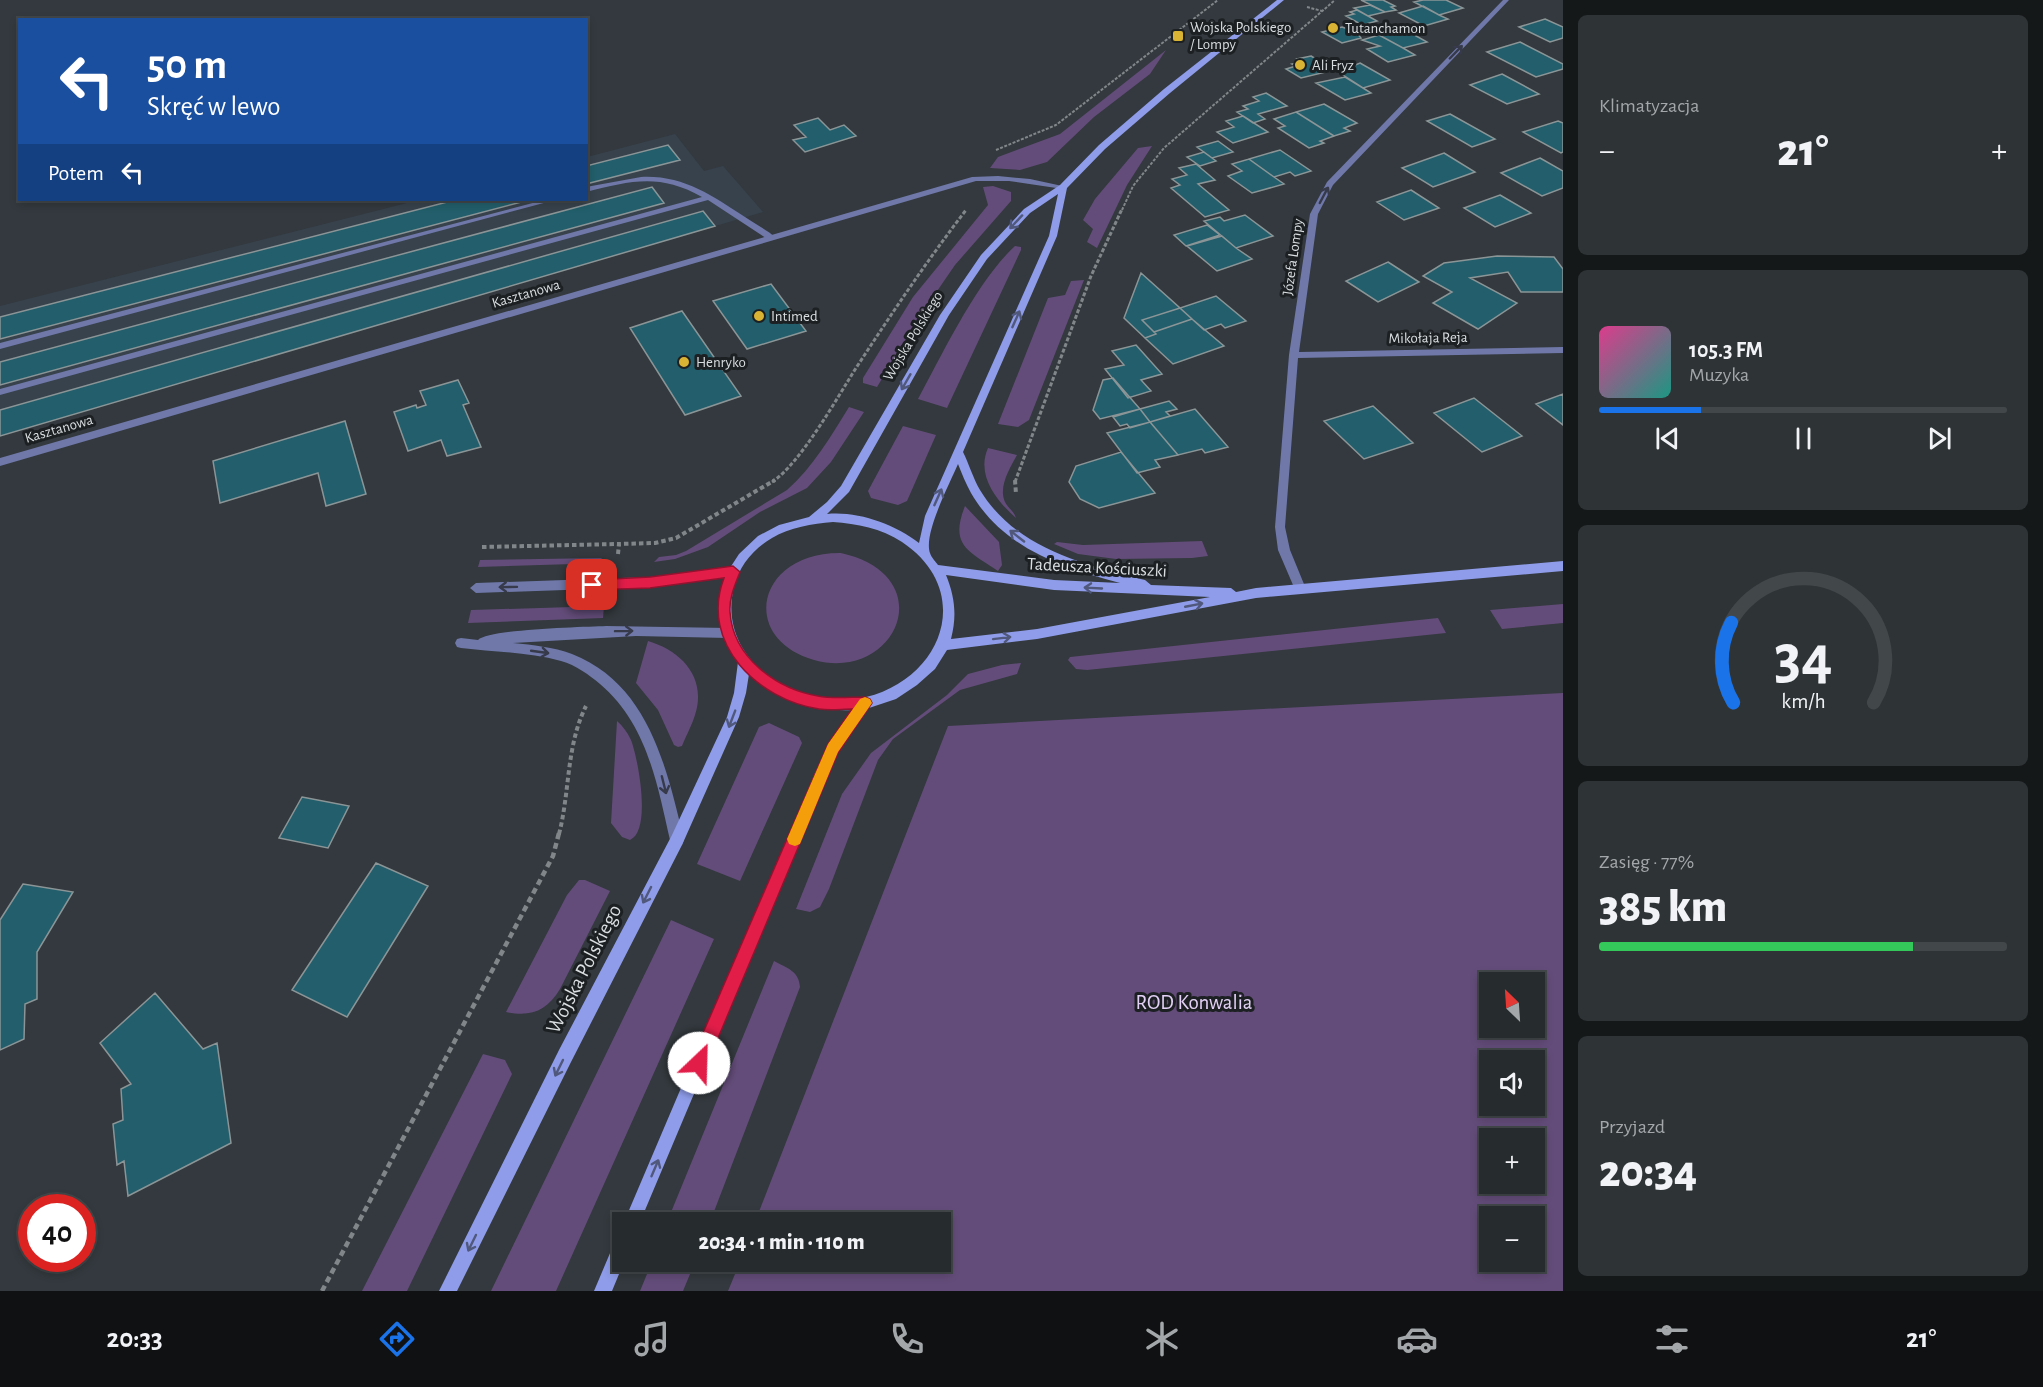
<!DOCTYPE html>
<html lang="pl">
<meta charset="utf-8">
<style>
body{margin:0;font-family:"Alegreya Sans",sans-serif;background:#2e3336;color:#f1f3f6;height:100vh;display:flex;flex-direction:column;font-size:22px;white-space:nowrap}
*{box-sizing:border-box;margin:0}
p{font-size:20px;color:#a4a7aa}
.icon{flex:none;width:33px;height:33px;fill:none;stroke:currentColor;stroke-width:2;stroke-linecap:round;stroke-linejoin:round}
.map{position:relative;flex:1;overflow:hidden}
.drawer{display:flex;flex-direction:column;gap:15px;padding:15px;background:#151819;width:480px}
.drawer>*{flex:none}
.banner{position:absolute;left:18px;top:18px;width:570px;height:183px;border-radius:0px;box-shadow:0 3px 9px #0003,0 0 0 2px #42474a;background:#1a4fa0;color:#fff;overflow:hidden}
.needle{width:39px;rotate:335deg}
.buttons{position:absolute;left:1479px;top:972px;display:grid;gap:12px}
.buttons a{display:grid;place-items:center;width:66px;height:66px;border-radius:0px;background:#262b2e;box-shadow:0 3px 9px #0003,0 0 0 2px #42474a;font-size:30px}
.speed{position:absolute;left:18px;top:1194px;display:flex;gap:12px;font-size:30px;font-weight:700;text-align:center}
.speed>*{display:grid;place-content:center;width:78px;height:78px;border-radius:50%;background:#262b2e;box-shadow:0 3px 9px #0003,0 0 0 2px #42474a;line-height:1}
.speed .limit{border:9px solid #d22;background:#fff;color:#111}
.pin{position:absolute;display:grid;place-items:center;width:51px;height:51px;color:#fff;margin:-26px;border-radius:12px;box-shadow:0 3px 9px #0006}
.me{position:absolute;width:66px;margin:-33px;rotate:24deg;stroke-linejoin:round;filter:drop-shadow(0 0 4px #0008)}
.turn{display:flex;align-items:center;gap:21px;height:126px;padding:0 30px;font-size:27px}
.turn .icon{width:78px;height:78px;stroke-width:2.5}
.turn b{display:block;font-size:42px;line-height:51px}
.then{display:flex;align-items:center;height:57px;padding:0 30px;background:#0003;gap:12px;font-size:22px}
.big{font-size:45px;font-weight:800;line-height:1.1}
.drawer .tile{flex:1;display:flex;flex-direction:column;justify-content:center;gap:9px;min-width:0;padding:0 21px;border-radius:9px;background:#2e3336}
.drawer .dial{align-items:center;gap:0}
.dial svg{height:156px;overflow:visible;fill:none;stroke:#42474a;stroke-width:7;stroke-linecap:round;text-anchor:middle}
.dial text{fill:#f1f3f6;stroke:none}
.song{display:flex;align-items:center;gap:18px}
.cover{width:72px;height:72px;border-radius:9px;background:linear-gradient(135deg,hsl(330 70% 55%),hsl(170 70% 35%))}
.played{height:6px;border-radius:3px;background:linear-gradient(90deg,#1a73e8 25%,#42474a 25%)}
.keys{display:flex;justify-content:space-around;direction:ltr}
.heat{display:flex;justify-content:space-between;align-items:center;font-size:33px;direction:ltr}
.charge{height:9px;border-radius:4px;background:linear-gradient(90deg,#34c759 77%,#42474a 0)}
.trip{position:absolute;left:612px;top:1212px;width:339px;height:60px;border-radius:0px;background:#262b2e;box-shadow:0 3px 9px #0003,0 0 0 2px #42474a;font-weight:800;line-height:60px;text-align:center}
.menu{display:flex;height:96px;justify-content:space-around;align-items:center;background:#0f1112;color:#a4a7aa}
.menu .icon{width:42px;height:42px}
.menu .current{color:#1a73e8}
.menu b{font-size:27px;color:#f1f3f6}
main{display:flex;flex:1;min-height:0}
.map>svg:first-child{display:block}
.built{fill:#37424c}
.green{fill:#634c79;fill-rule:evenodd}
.building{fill:#225e6b;stroke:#8b9597;stroke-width:1.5}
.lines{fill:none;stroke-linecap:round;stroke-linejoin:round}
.path-far3{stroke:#81868a;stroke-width:2;stroke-dasharray:3 1.5;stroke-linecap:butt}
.path-far2{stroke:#81868a;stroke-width:3;stroke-dasharray:4 2;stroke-linecap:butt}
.path-far1{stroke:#81868a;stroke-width:4;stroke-dasharray:4.5 3;stroke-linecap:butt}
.path{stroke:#81868a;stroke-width:4.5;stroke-dasharray:6 4;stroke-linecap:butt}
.lane{fill:#6f78a9;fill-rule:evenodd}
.street{fill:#6f78a9;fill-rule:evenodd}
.secondary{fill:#8e9ce9;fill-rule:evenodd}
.oneway{stroke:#363a4a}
.oneway2{stroke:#50587c}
.route{fill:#e11d48;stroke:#92132f;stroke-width:1.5}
.slow{fill:#f59e0b}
.poi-dot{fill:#d9b334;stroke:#1d2022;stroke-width:2}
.labels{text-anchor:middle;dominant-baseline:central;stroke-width:6;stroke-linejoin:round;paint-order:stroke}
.far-poi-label{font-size:15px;fill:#dadee1;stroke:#1d2022;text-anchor:start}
.far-street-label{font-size:15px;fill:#dadee1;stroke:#1d2022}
.street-label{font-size:18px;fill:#dadee1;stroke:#1d2022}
.near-street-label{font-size:21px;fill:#dadee1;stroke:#1d2022}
.near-park-label{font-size:21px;fill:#e3d1f7;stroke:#1d2022}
</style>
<main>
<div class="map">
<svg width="1563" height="1291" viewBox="0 0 1563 1291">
<rect width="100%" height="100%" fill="#33393e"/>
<!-- built -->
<path class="built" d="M675,134l29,37 19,-5 40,46 -763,224v-130l419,-106h167l1,-43z"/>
<!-- green -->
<path class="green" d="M1166,50l-16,24 -56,43 -47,45 -27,8 -30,-2 8,-11 62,-23z
M1152,146l-25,39 -30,63 -10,-6 6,-13 -10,-9 12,-21 43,-51z
M993,186l18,6v9l-56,64 -33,48 -45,74 -14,-4v-5l50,-81 75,-92 -5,-18z
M1015,246l6,1v3l-74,158 -29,-9c25,-46 59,-118 97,-153z
M1084,280l-55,140 -11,7 -20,-3 50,-126 17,-3 6,-14z
M849,407l15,5 -33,50 -24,26 -47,24 -52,35 -33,12 -21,3 5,-5 17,-2 10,-4 101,-61c26,-23 44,-54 62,-83z
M903,426l33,9 -29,66 -9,4 -27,-7 -3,-7z
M988,448l29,7c-7,13 -19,32 -12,47 3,6 9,9 11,16 -20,-18 -40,-43 -28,-70z
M965,506l34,36 3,23 -4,6c-29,-20 -49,-25 -33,-65z
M1202,541l6,15 -16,2 -76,1 -38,-5 -24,-10 3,-2 26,3z
M841,553c102,23 55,130 -27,107 -76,-22 -57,-108 27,-107z
M601,558l5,5 -128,4 2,-7z
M1563,604v19l-61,6 -12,-19z
M604,606l-1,12 -135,5 3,-13z
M1438,618l8,15 -359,37 -11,-1 -8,-9 2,-3z
M648,641c34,10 59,37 47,74 -3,10 -9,21 -13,31l-4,1 -4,-2 -16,-35 -22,-27z
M1021,663l-4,11 -57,16 -67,49 -15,21 -49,129 -9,18 -10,5 -14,-3 46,-115 29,-41 76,-58 21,-21 34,-9z
M1563,693v598h-835l12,-29h200v-40h-185l193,-496zM1490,982h44v46h-44zM1490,1060h44v46h-44zM1490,1138h44v46h-44zM1490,1216h44v46h-44z
M617,721c6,5 10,11 14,19 7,18 21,91 -1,100l-8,-3 -11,-14z
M769,723l30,14 3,6 -62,138 -43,-17 62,-137z
M579,880h6l25,11 -50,98c-13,22 -29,28 -54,23l61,-117z
M671,920l43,19 -158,352h-65z
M774,961c13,7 25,10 26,26l-90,235h-43z
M483,1054l22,6 7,14 -105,217h-45z
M652,1262h43l-12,29h-43z"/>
<!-- building -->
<path class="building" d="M1361,0h22l12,6 -4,1 5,3 -11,2z
M1423,0h23l17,8 -24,7 -25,-13z
M1370,5l15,7 -17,4 -14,-8z
M1423,6l16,9 9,4 -24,7 -25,-13z
M1357,10l11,6 9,5 -15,4 -16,-9 8,-2 -4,-2z
M1545,19l18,8v11l-13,4 -31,-15z
M1342,27l14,5 5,6 -19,5 -20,-11z
M1400,27l27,15 -24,6 -24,-13z
M1379,35l24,13 12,7 -27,7 -21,-13 13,-3 -18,-6z
M1520,42l43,22v5l-27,8 -49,-25z
M1311,56l23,14 -33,8 -15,-9 10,-3 -4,-2 9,-2 -4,-3z
M1360,63l30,17 -27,8 -25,-16z
M1502,74l37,20 -32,10 -37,-19z
M1345,77l18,11 8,5 -26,7 -29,-17z
M1266,93l21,13 -29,8 7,5 -12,4 -16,-11 11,-3 -5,-3 16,-5 -6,-4z
M1324,104l33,19 -13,5 6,3 -16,5 -38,-24z
M1296,112l38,24 -14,5 4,2 -15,5 -31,-20 7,-2 -11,-7z
M1450,114l45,25 -23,8 -45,-26z
M1243,116l25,16 -35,11 -16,-11 17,-5 -8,-6z
M818,118l12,12 14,-5 12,11 -51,16 -12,-12 13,-3 -12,-12z
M1558,121l5,2v29l-2,1 -38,-21z
M1218,141l15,11 -21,6 -15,-11z
M668,145l12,15 -94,24v-18z
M1280,150l31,21 -16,5 -5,-4 -16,5 -25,-18z
M1204,152l12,9 -16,5 -13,-9z
M1444,153l31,19 -42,15 -31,-19z
M1540,158l23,13v17l-21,8 -41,-23z
M1249,159l25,18 10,7 -32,9 -24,-17 14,-5 -10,-7z
M1196,164l19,16 -17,4 31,26 -24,7 -34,-29 9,-3 -8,-6 15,-4 -8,-7z
M652,187l12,16 -664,182v-23z
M1411,190l28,18 -35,12 -27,-18z
M1500,195l31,18 -36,14 -31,-19z
M455,200h74l-529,139v-22z
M703,211l12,15 -715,210v-26z
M1245,215l28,21 -37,12 -32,-27 16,-4 4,4z
M1207,225l13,10 -34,11 -12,-11z
M1222,236l14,12 16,11 -35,12 -30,-25z
M1497,256l57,1 9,12v23h-42l-13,-20 -38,6 47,25 -39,26 -45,-26 19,-11 -29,-16 21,-13z
M1388,262l31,20 -41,20 -32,-21z
M1141,273l39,35 -38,12 14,14 -11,4 -21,-20z
M771,284l35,47 -59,18 -34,-48z
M1216,296l30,25 -21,7 -4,-4 -17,6 -24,-22z
M1180,308l12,11 -38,13 -12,-12z
M682,311l59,85 -56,19 -55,-87z
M1192,319l32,27 -51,18 -28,-26 11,-4 -2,-2z
M1136,345l26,29 -21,6 10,11 -23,7 -23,-29 19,-4 -12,-14z
M1113,378l27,31 -40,10 -7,-9 10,-30z
M458,380l11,23 -6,2 18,42 -34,9 -6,-16 -33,11 -14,-39 22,-7 1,3 9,-3 -6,-14z
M1563,394v31l-27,-21z
M1474,398l48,38 -40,16 -48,-39z
M1169,401l8,8 -11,3 4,4 -20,6 -10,-13z
M1373,406l40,37 -49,16 -40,-38z
M1140,409l10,13 -20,6 -3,-4 -7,2 -7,-9z
M1195,409l33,38 -23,6 -3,-4 -24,6 -28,-33z
M345,421l21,73 -40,12 -8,-33 -98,30 -7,-42z
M1150,422l28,33 -23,5 5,7 -23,6 -30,-40z
M1121,452l34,41 -56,15 -19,-9 -11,-17 7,-16z
M302,797l47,9 -21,42 -49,-10z
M376,863l52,23 -81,131 -55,-27z
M23,884l50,8 -36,60v47l-12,5 -1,35 -24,11v-130z
M155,993l48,56 14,-6 14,100 -103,53 -4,-35 -7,4 -4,-41 10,-4 -2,-31 10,-5 -31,-41z"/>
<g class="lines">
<!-- path-far3 -->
<path class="path-far3" d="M1307,7l15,4
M996,150l60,-25 162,-125
M1122,210l11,-24 31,-38 171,-148"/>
<!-- path-far2 -->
<path class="path-far2" d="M772,482c28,-18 65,-84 84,-114 36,-55 70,-106 110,-158
M1015,482l76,-206 31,-67"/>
<!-- path-far1 -->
<path class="path-far1" d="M1015,480l1,14
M482,547l137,-3
M618,554l1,-10 36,-1 21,-5 99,-58
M559,834c11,-42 7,-88 27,-128"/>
<!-- path -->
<path class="path" d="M322,1291l231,-435 6,-23"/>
<!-- lane -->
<path class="lane" d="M641,177c42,-2 70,18 104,40 10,7 22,13 31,21l-7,2 -61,-40 -708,195v-6l702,-192c-43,-24 -71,-16 -116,-5v-5z
M544,200h11l-555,149v-6z
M733,567l6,5 -6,5 -83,10 -174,6 -6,-5 6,-5 174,-6z
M606,626l122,2 4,1 2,4 -2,4 -4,1 -92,-2 -123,7c20,2 40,4 59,11 77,30 95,115 112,186l-2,5 -5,2 -5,-2 -2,-5c-13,-57 -23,-116 -70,-156 -11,-9 -24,-19 -39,-23 -32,-9 -67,-9 -100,-13l-4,-1 -2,-4 2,-4 4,-1 17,2c11,-11 106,-13 128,-14z"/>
<!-- street -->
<path class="street" d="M1503,0h6l-176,185 -15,29 -19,138 264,-5v6l-265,5 -13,169 5,23 16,39 -2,3h-8l-18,-42 -3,-23 14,-172 21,-141 17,-32z
M998,176l32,3 37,8 -4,2 -54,-8h-33l-976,285v-8l972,-281z"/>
<!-- secondary -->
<path class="secondary" d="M1277,0h7l-114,93 -65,56 -38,39 -10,48 -94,216c6,12 10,26 17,38 35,58 104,75 165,90l6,5 80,3 5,4 20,-4 307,-27v10l-307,27 -219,41 -90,11 -12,19 -18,16 -21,14 -27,9 -31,44 -198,470h-16l191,-449 13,-29 24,-34c-38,2 -74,-12 -103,-36l-3,19 -7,24 -57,128 -111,217 -114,229h-18l120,-241 113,-215 55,-118 7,-24 4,-31 -14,-23 -5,-19v-20l9,-29 11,-17 19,-18 21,-11 30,-8 18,-15 14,-16 99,-171 41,-60 43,-46 36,-24 39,-40 65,-56zM1058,194l-9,42 -124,280 -6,27c-25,-19 -61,-32 -92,-29l22,-22 100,-177 38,-56 43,-46zM958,464c4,10 8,20 13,29 32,55 91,75 149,90l-66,-3 -116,-15c-2,-3 -7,-8 -8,-12 -7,-19 20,-70 28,-89zM833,522c24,2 48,6 69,20 73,49 41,136 -36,155 -16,4 -34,3 -50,0 -52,-11 -96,-54 -82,-110 5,-21 19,-38 38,-49 18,-11 40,-14 61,-16zM946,575l108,15 156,7 -173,32 -86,10c6,-23 4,-42 -5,-64z
M622,1236l2,26 -12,29h-18l22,-52z"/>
</g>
<!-- one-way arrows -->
<defs><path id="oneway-shaft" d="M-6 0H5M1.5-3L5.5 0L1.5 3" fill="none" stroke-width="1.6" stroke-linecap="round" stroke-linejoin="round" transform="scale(1.5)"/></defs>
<g class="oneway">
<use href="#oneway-shaft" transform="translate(1456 52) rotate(-46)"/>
<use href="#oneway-shaft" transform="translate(1324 195) rotate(-62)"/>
<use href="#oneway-shaft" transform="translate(508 587) rotate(179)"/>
<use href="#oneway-shaft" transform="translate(624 631) rotate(-1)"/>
<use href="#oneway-shaft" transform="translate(540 652) rotate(8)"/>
<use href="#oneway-shaft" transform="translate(664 785) rotate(76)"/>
</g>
<g class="oneway2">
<use href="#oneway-shaft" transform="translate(1016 222) rotate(133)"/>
<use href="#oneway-shaft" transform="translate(1016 319) rotate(-66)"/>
<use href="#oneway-shaft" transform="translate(906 382) rotate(120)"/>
<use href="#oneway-shaft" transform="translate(938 497) rotate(-66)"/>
<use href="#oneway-shaft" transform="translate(1017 536) rotate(-142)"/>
<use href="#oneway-shaft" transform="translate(1093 588) rotate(-177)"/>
<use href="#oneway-shaft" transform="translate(1194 605) rotate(-11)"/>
<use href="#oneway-shaft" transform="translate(1002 638) rotate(-7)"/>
<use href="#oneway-shaft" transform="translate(732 719) rotate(111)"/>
<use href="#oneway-shaft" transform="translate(647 895) rotate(117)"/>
<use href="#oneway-shaft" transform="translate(559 1068) rotate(116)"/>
<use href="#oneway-shaft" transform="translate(655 1168) rotate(-67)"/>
<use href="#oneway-shaft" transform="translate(472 1243) rotate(116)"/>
</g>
<!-- route -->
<path class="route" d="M733,566l7,6c-5,13 -11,26 -10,40 3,46 47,77 88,84 15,3 32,1 47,1l5,2 2,4 -34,50 -133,316 -6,3 -6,-3 -3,-6 3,-7 135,-312 24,-35c-10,0 -22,2 -33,0 -61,-9 -120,-66 -95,-131l-74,10 -58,2 -6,-5 6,-5 58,-3z"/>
<!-- slow -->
<path class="slow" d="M865,697l5,2 2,4 -34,49 -38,92 -5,2 -6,-2 -2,-5 41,-95 32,-45z"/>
<!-- markers -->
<g class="poi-dot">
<circle cx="1333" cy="28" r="6"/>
<rect x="1172" y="30" width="12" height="12" rx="3"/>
<circle cx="1300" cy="65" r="6"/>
<circle cx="759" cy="316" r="6"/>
<circle cx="684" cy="362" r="6"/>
</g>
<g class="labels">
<!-- far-poi labels -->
<g class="far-poi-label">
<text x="1190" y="27">Wojska Polskiego<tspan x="1190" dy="17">/ Lompy</tspan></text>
<text x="1345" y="28">Tutanchamon</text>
<text x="1312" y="65">Ali Fryz</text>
<text x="771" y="316">Intimed</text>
<text x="696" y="362">Henryko</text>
</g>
<!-- far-street labels -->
<g class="far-street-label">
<text transform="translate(1293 257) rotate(-82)">Józefa Lompy</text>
<text transform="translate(526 294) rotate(-16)">Kasztanowa</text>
<text transform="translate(913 336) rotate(-59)">Wojska Polskiego</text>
<text transform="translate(1428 338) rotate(-1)">Mikołaja Reja</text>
<text transform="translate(59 429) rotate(-16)">Kasztanowa</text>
</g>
<!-- street labels -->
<g class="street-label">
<text transform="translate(1097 568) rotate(3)">Tadeusza Kościuszki</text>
</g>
<!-- near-street labels -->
<g class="near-street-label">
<text transform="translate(584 969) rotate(-63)">Wojska Polskiego</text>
</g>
<!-- near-park labels -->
<g class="near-park-label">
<text x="1194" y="1002">ROD Konwalia</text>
</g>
</g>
</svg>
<div class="buttons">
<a><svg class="needle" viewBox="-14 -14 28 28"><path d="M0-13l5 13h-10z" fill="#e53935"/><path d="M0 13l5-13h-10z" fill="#a4a7aa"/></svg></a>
<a><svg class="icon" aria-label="sound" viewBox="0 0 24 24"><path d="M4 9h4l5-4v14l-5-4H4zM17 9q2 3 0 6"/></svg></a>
<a>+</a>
<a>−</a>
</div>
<div class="speed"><div class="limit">40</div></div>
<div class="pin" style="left:592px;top:585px;background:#d93025"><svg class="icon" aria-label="arrive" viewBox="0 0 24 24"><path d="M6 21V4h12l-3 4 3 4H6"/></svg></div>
<svg class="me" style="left:699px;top:1063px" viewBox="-20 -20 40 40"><circle r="19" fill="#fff"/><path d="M0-13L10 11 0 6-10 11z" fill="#e11d48"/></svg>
<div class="trip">20:34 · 1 min · 110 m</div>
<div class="banner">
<div class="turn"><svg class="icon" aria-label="left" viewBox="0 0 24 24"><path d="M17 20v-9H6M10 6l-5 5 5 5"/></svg><div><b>50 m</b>Skręć w lewo</div></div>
<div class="then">Potem<svg class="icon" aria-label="left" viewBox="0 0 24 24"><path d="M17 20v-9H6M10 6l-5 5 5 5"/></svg></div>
</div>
</div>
<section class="drawer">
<div class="tile"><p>Klimatyzacja</p>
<div class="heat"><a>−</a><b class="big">21°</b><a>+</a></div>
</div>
<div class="tile">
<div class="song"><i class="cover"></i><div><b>105.3 FM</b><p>Muzyka</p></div></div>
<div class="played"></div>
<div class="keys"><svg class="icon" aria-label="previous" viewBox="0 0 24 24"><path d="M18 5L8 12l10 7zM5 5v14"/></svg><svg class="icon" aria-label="pause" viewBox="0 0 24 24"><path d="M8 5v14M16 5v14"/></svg><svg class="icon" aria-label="next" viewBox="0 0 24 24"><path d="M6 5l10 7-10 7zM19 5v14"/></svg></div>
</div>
<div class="tile dial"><svg viewBox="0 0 100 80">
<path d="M14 69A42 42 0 1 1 86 69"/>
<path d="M14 69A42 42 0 0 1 13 28" stroke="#1a73e8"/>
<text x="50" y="56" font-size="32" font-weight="700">34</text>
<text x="50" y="72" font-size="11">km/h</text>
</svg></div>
<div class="tile"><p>Zasięg · 77%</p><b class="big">385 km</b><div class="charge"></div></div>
<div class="tile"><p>Przyjazd</p><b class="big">20:34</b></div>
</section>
</main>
<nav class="menu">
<b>20:33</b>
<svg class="icon current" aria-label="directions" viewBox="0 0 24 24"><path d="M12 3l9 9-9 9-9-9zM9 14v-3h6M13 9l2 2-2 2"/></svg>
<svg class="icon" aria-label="music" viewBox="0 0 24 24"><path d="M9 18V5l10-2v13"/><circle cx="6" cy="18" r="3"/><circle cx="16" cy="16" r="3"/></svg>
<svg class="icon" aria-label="phone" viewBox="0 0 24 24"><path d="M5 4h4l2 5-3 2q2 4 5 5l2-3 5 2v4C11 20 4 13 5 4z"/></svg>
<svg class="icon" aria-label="climate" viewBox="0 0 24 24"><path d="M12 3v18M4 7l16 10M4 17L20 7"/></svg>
<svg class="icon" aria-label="car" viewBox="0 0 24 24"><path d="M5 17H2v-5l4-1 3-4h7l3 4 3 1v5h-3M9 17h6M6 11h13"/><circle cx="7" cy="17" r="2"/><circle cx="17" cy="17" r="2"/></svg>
<svg class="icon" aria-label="filters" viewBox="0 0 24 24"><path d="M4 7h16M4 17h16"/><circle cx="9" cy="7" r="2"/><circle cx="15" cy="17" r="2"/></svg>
<b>21°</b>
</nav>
